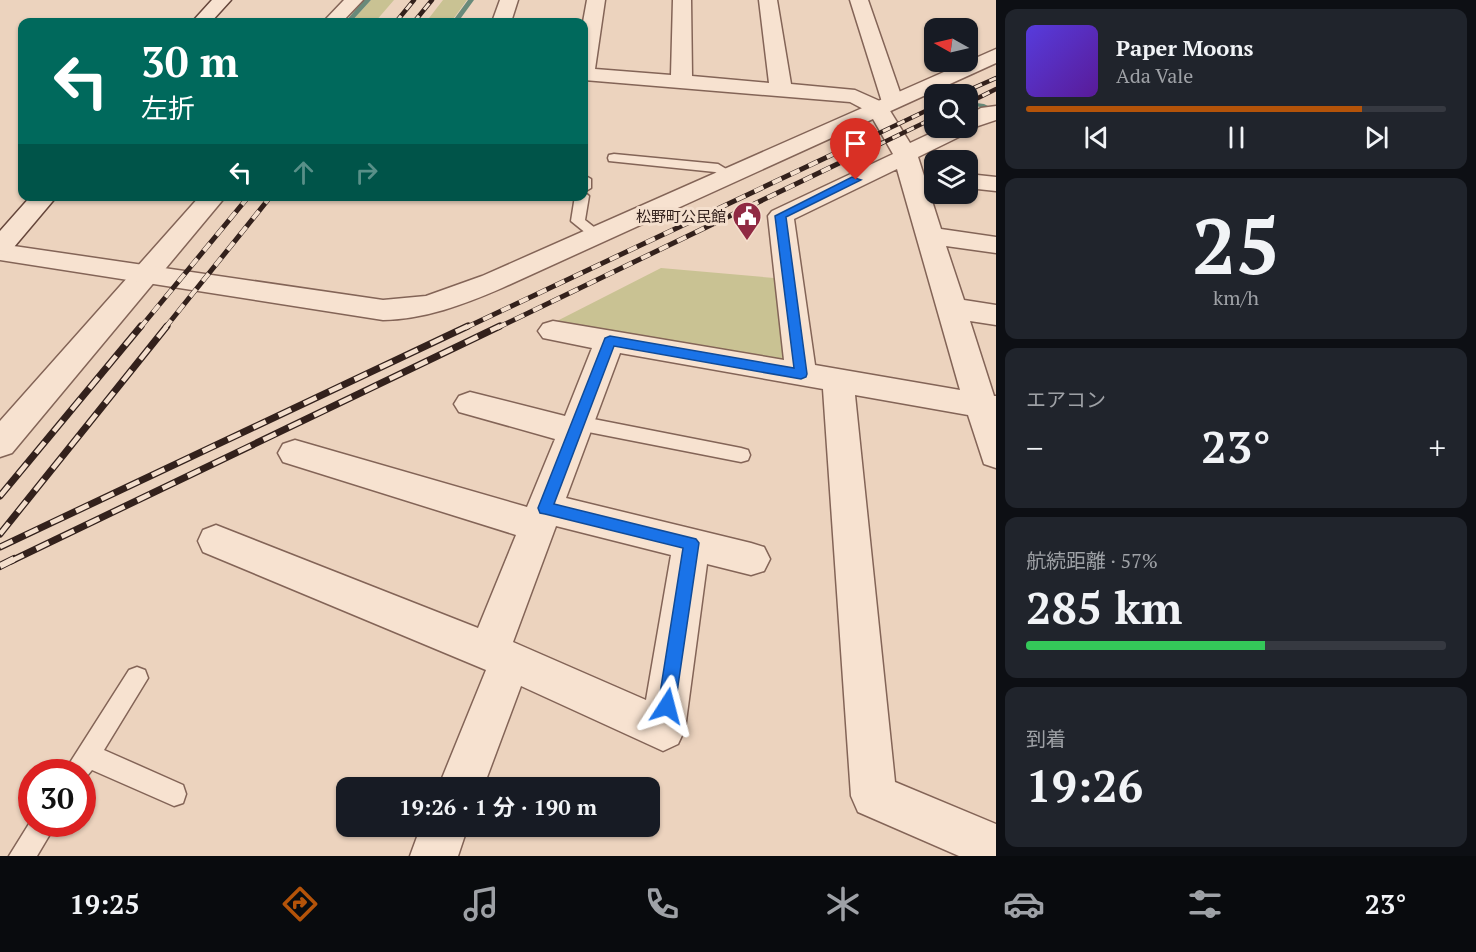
<!DOCTYPE html>
<html lang="ja">
<meta charset="utf-8">
<style>
body{margin:0;font-family:"PT Serif","Noto Sans JP",serif;background:#20242c;color:#f1f3f6;height:100vh;display:flex;flex-direction:column;font-size:22px;white-space:nowrap}
*{box-sizing:border-box;margin:0}
p{font-size:20px;color:#9ea1a6}
.icon{flex:none;width:33px;height:33px;fill:none;stroke:currentColor;stroke-width:2;stroke-linecap:round;stroke-linejoin:round}
.map{position:relative;flex:1;overflow:hidden}
.sheet{display:flex;flex-direction:column;gap:9px;padding:9px;background:#0d0f14;width:480px}
.sheet>*{flex:none}
.hud{position:absolute;left:18px;top:18px;width:570px;height:183px;border-radius:12px;box-shadow:0 2px 4px #0004;background:#00695c;color:#fff;overflow:hidden}
.needle{width:39px;rotate:278deg}
.buttons{position:absolute;left:924px;top:18px;display:grid;gap:12px}
.buttons a{display:grid;place-items:center;width:54px;height:54px;border-radius:12px;background:#171b24;box-shadow:0 2px 4px #0004;font-size:30px}
.speed{position:absolute;left:18px;top:759px;display:flex;gap:12px;font-size:30px;font-weight:700;text-align:center}
.speed>*{display:grid;place-content:center;width:78px;height:78px;border-radius:50%;background:#171b24;box-shadow:0 2px 4px #0004;line-height:1}
.speed .limit{border:9px solid #d22;background:#fff;color:#111}
.pin{position:absolute;display:grid;place-items:center;width:51px;height:51px;color:#fff;margin:-62px -26px;border-radius:50% 50% 50% 0;rotate:-45deg;box-shadow:0 0 6px #0007}
.pin .icon{rotate:45deg}
.me{position:absolute;width:66px;margin:-33px;rotate:9deg;stroke-linejoin:round;filter:drop-shadow(0 0 4px #0008)}
.turn{display:flex;align-items:center;gap:21px;height:126px;padding:0 24px;font-size:27px}
.turn .icon{width:78px;height:78px;stroke-width:2.5}
.turn b{display:block;font-size:42px;line-height:51px}
.lanes{display:flex;align-items:center;height:57px;padding:0 24px;background:#0003;justify-content:center;gap:30px;direction:ltr}
.lanes .off{opacity:.35}
.big{font-size:45px;font-weight:700;line-height:1.1}
.sheet .tile{flex:1;display:flex;flex-direction:column;justify-content:center;gap:9px;min-width:0;padding:0 21px;border-radius:12px;background:#20242c}
.sheet .dial{align-items:center;gap:0}
.dial b{font-size:78px;line-height:1}
.song{display:flex;align-items:center;gap:18px}
.cover{width:72px;height:72px;border-radius:9px;background:linear-gradient(135deg,hsl(250 70% 55%),hsl(270 70% 35%))}
.played{height:6px;border-radius:3px;background:linear-gradient(90deg,#b45309 80%,#363941 80%)}
.keys{display:flex;justify-content:space-around;direction:ltr}
.heat{display:flex;justify-content:space-between;align-items:center;font-size:33px;direction:ltr}
.charge{height:9px;border-radius:4px;background:linear-gradient(90deg,#34c759 57%,#363941 0)}
.trip{position:absolute;left:336px;top:777px;width:324px;height:60px;border-radius:12px;background:#171b24;box-shadow:0 2px 4px #0004;font-weight:700;line-height:60px;text-align:center}
.dock{display:flex;height:96px;justify-content:space-around;align-items:center;background:#090b0e;color:#9ea1a6}
.dock .icon{width:42px;height:42px}
.dock .active{color:#b45309}
.dock b{font-size:27px;color:#f1f3f6}
main{display:flex;flex:1;min-height:0}
.map>svg:first-child{display:block}
.green{fill:#c9c293}
.lines{fill:none;stroke-linecap:round;stroke-linejoin:round}
.stream{fill:#698a7a;fill-rule:evenodd}
.service-casing{stroke:#836457;stroke-width:3}
.minor-casing{stroke:#836457;stroke-width:3}
.tertiary-casing{stroke:#836457;stroke-width:3}
.secondary-casing{stroke:#65463b;stroke-width:3}
.service{fill:#f7e2d0;fill-rule:evenodd}
.minor{fill:#f7e2d0;fill-rule:evenodd}
.tertiary{fill:#f7e2d0;fill-rule:evenodd}
.secondary{fill:#f7e2d0;fill-rule:evenodd}
.rail-far3-casing{stroke:#33211c;stroke-width:4.5}
.rail-far2-casing{stroke:#33211c;stroke-width:5}
.rail-far1-casing{stroke:#33211c;stroke-width:7}
.rail-casing{stroke:#33211c;stroke-width:8}
.rail-far3{stroke:#f4dfcd;stroke-width:3;stroke-dasharray:8;stroke-linecap:butt}
.rail-far2{stroke:#f4dfcd;stroke-width:4;stroke-dasharray:10;stroke-linecap:butt}
.rail-far1{stroke:#f4dfcd;stroke-width:4.5;stroke-dasharray:14;stroke-linecap:butt}
.rail{stroke:#f4dfcd;stroke-width:6;stroke-dasharray:17;stroke-linecap:butt}
.route{fill:#1a73e8;stroke:#114b97;stroke-width:1.5}
.labels{text-anchor:middle;dominant-baseline:central;stroke-width:6;stroke-linejoin:round;paint-order:stroke}
.far-poi-label{font-size:15px;fill:#33211c;stroke:#f4dfcd;text-anchor:end}
</style>
<main>
<div class="map">
<svg width="996" height="856" viewBox="0 0 996 856">
<rect width="100%" height="100%" fill="#ecd3be"/>
<!-- green -->
<path class="green" d="M371,0h23l-19,22h-24z
M443,0h24l-16,22h-25z
M661,268l113,10 10,83 -227,-40z"/>
<g class="lines">
<!-- stream -->
<path class="stream" d="M364,0h7l-20,22h-6z
M468,0h6l-16,22h-6z
M930,97h4v4h-4z
M969,102l15,2 4,2 -4,2 -16,-4z"/>
<!-- service casing -->
<g class="service-casing">
<path id="service" d="M614,154l104,10 18,11 -7,4 -14,-7 -106,-11 -1,-3 1,-3z
M584,175l7,4v9l-7,4z
M584,192l5,4 -4,24 19,15 -2,3h-10l-21,-17 4,-25h9z
M578,416l163,32 7,2 2,5 -2,5 -7,2 -163,-32 -6,-2 -3,-5 3,-5z
M137,667l8,3 3,8 -44,72 79,35 3,9 -3,9 -9,3 -82,-36 -10,12v-10h-18l65,-102z
M32,819v5h24l-19,32h-28z"/>
</g>
<!-- minor casing -->
<g class="minor-casing">
<path id="minor" d="M344,0h19l-21,22h-19z
M500,0h18l-7,22h-19z
M587,0h18l-10,69 76,6 2,-75h18l1,76 77,7 -10,-83h18l14,84 64,6 27,12 -32,-102h18l35,101 -3,5h-13l23,37 32,-15h26v-13l13,-7 15,-2v14l-27,9 -2,4 -49,24 23,72 55,8v16l-50,-7 18,54 32,5v20l-26,-4 24,75h2v72l-12,-4 -16,-49 -113,-20 40,387 101,42v32h-37l-101,-44 -7,-16 -28,-407 -203,-36 -54,145 185,45 13,4 6,12 -6,12 -13,4 -44,-11 -22,165 -7,15 -15,7 -142,-65 -38,102h-45l48,-118 -283,-118 -5,-11 5,-11 13,-5 262,103 38,-93 -233,-73 -5,-9 5,-9 12,-4 232,67 28,-68 -96,-27 -5,-8 5,-8 11,-4 95,24 27,-68 -49,-10 -5,-7 5,-7 10,-3 231,39 -16,-144 4,-5 121,-57 -24,-42 -19,-10 -266,-22 -1,-58zM897,169l63,221 -145,-25 -21,-146zM556,526l115,29 -25,145 -133,-58z
M968,174l28,3v14l-28,-3z
M200,196h26l-214,257 -12,4v-36z
M421,826h47l-10,30h-48z"/>
</g>
<!-- tertiary casing -->
<g class="tertiary-casing">
<path id="tertiary" d="M996,49v14l-494,225c-39,17 -77,31 -119,32l-383,-60v-16l383,56 43,-4 56,-20z"/>
</g>
<!-- secondary casing -->
<g class="secondary-casing">
<path id="secondary" d="M212,0h19l-20,22h-19z
M31,196h26l-48,57 -9,2v-24z"/>
</g>
<!-- service -->
<use href="#service" class="service"/>
<!-- minor -->
<use href="#minor" class="minor"/>
<!-- tertiary -->
<use href="#tertiary" class="tertiary"/>
<!-- secondary -->
<use href="#secondary" class="secondary"/>
<!-- rail-far3 casing -->
<g class="rail-far3-casing">
<path id="rail-far3" d="M396,22l18,-22
M414,22l18,-22
M960,94l36,-16
M968,103l28,-14
M854,145l80,-38
M878,145l56,-27"/>
</g>
<!-- rail-far2 casing -->
<g class="rail-far2-casing">
<path id="rail-far2" d="M140,328l109,-132
M165,328l106,-132
M465,328l392,-185
M497,328l384,-185"/>
</g>
<!-- rail-far1 casing -->
<g class="rail-far1-casing">
<path id="rail-far1" d="M0,496l141,-170
M0,534l167,-208
M0,547l468,-221
M11,561l489,-235"/>
</g>
<!-- rail casing -->
<g class="rail-casing">
<path id="rail" d="M0,566l14,-7"/>
</g>
<!-- rail-far3 -->
<use href="#rail-far3" class="rail-far3"/>
<!-- rail-far2 -->
<use href="#rail-far2" class="rail-far2"/>
<!-- rail-far1 -->
<use href="#rail-far1" class="rail-far1"/>
<!-- rail -->
<use href="#rail" class="rail"/>
</g>
<!-- route -->
<path class="route" d="M852,177l9,3 -75,37 21,157 -1,3 -5,2 -187,-33 -60,158 142,35 3,4 -24,163 -2,6 -6,3 -7,-3 -2,-6 25,-158 -138,-34 -5,-1 -2,-5 67,-170 5,-2 184,32 -19,-152z"/>
<!-- icons -->
<defs>
<g id="civic-pin" transform="scale(1.5)"><path d="M0 17L-7.5 6A9.5 9.5 0 1 1 7.5 6Z" fill="#902a43" stroke="#f4dfcd"/><path d="M-.6-6.5H3V-4.5H.6V-3L4-1V1h2V6H-6V1h2V-1L-.6-3ZM-1.2 2.5V6h2.4V2.5Z" fill="#fff"/></g>
</defs>
<g fill-rule="evenodd">
<use href="#civic-pin" x="747" y="216"/>
</g>
<g class="labels">
<!-- far-poi labels -->
<g class="far-poi-label">
<text x="726" y="216">松野町公民館</text>
</g>
</g>
</svg>
<div class="buttons">
<a><svg class="needle" viewBox="-14 -14 28 28"><path d="M0-13l5 13h-10z" fill="#e53935"/><path d="M0 13l5-13h-10z" fill="#9ea1a6"/></svg></a>
<a><svg class="icon" aria-label="search" viewBox="0 0 24 24"><circle cx="10" cy="10" r="6"/><path d="M15 15l6 6"/></svg></a>
<a><svg class="icon" aria-label="layers" viewBox="0 0 24 24"><path d="M12 4l9 5-9 5-9-5zM3 14l9 5 9-5"/></svg></a>
</div>
<div class="speed"><div class="limit">30</div></div>
<div class="pin" style="left:856px;top:180px;background:#d93025"><svg class="icon" aria-label="arrive" viewBox="0 0 24 24"><path d="M6 21V4h12l-3 4 3 4H6"/></svg></div>
<svg class="me" style="left:667px;top:706px" viewBox="-20 -20 40 40"><path d="M0-17L14 15 0 8-14 15z" fill="#1a73e8" stroke="#fff" stroke-width="4"/></svg>
<div class="trip">19:26 · 1 分 · 190 m</div>
<div class="hud">
<div class="turn"><svg class="icon" aria-label="left" viewBox="0 0 24 24"><path d="M17 20v-9H6M10 6l-5 5 5 5"/></svg><div><b>30 m</b>左折</div></div>
<div class="lanes"><svg class="icon" aria-label="left" viewBox="0 0 24 24"><path d="M17 20v-9H6M10 6l-5 5 5 5"/></svg><svg class="icon off" aria-label="ahead" viewBox="0 0 24 24"><path d="M12 20V5M6 11l6-6 6 6"/></svg><svg class="icon off" aria-label="right" viewBox="0 0 24 24"><path d="M7 20v-9h11M14 6l5 5-5 5"/></svg></div>
</div>
</div>
<section class="sheet">
<div class="tile">
<div class="song"><i class="cover"></i><div><b>Paper Moons</b><p>Ada Vale</p></div></div>
<div class="played"></div>
<div class="keys"><svg class="icon" aria-label="previous" viewBox="0 0 24 24"><path d="M18 5L8 12l10 7zM5 5v14"/></svg><svg class="icon" aria-label="pause" viewBox="0 0 24 24"><path d="M8 5v14M16 5v14"/></svg><svg class="icon" aria-label="next" viewBox="0 0 24 24"><path d="M6 5l10 7-10 7zM19 5v14"/></svg></div>
</div>
<div class="tile dial"><b>25</b><p>km/h</p></div>
<div class="tile"><p>エアコン</p>
<div class="heat"><a>−</a><b class="big">23°</b><a>+</a></div>
</div>
<div class="tile"><p>航続距離 · 57%</p><b class="big">285 km</b><div class="charge"></div></div>
<div class="tile"><p>到着</p><b class="big">19:26</b></div>
</section>
</main>
<nav class="dock">
<b>19:25</b>
<svg class="icon active" aria-label="directions" viewBox="0 0 24 24"><path d="M12 3l9 9-9 9-9-9zM9 14v-3h6M13 9l2 2-2 2"/></svg>
<svg class="icon" aria-label="music" viewBox="0 0 24 24"><path d="M9 18V5l10-2v13"/><circle cx="6" cy="18" r="3"/><circle cx="16" cy="16" r="3"/></svg>
<svg class="icon" aria-label="phone" viewBox="0 0 24 24"><path d="M5 4h4l2 5-3 2q2 4 5 5l2-3 5 2v4C11 20 4 13 5 4z"/></svg>
<svg class="icon" aria-label="climate" viewBox="0 0 24 24"><path d="M12 3v18M4 7l16 10M4 17L20 7"/></svg>
<svg class="icon" aria-label="car" viewBox="0 0 24 24"><path d="M5 17H2v-5l4-1 3-4h7l3 4 3 1v5h-3M9 17h6M6 11h13"/><circle cx="7" cy="17" r="2"/><circle cx="17" cy="17" r="2"/></svg>
<svg class="icon" aria-label="filters" viewBox="0 0 24 24"><path d="M4 7h16M4 17h16"/><circle cx="9" cy="7" r="2"/><circle cx="15" cy="17" r="2"/></svg>
<b>23°</b>
</nav>
